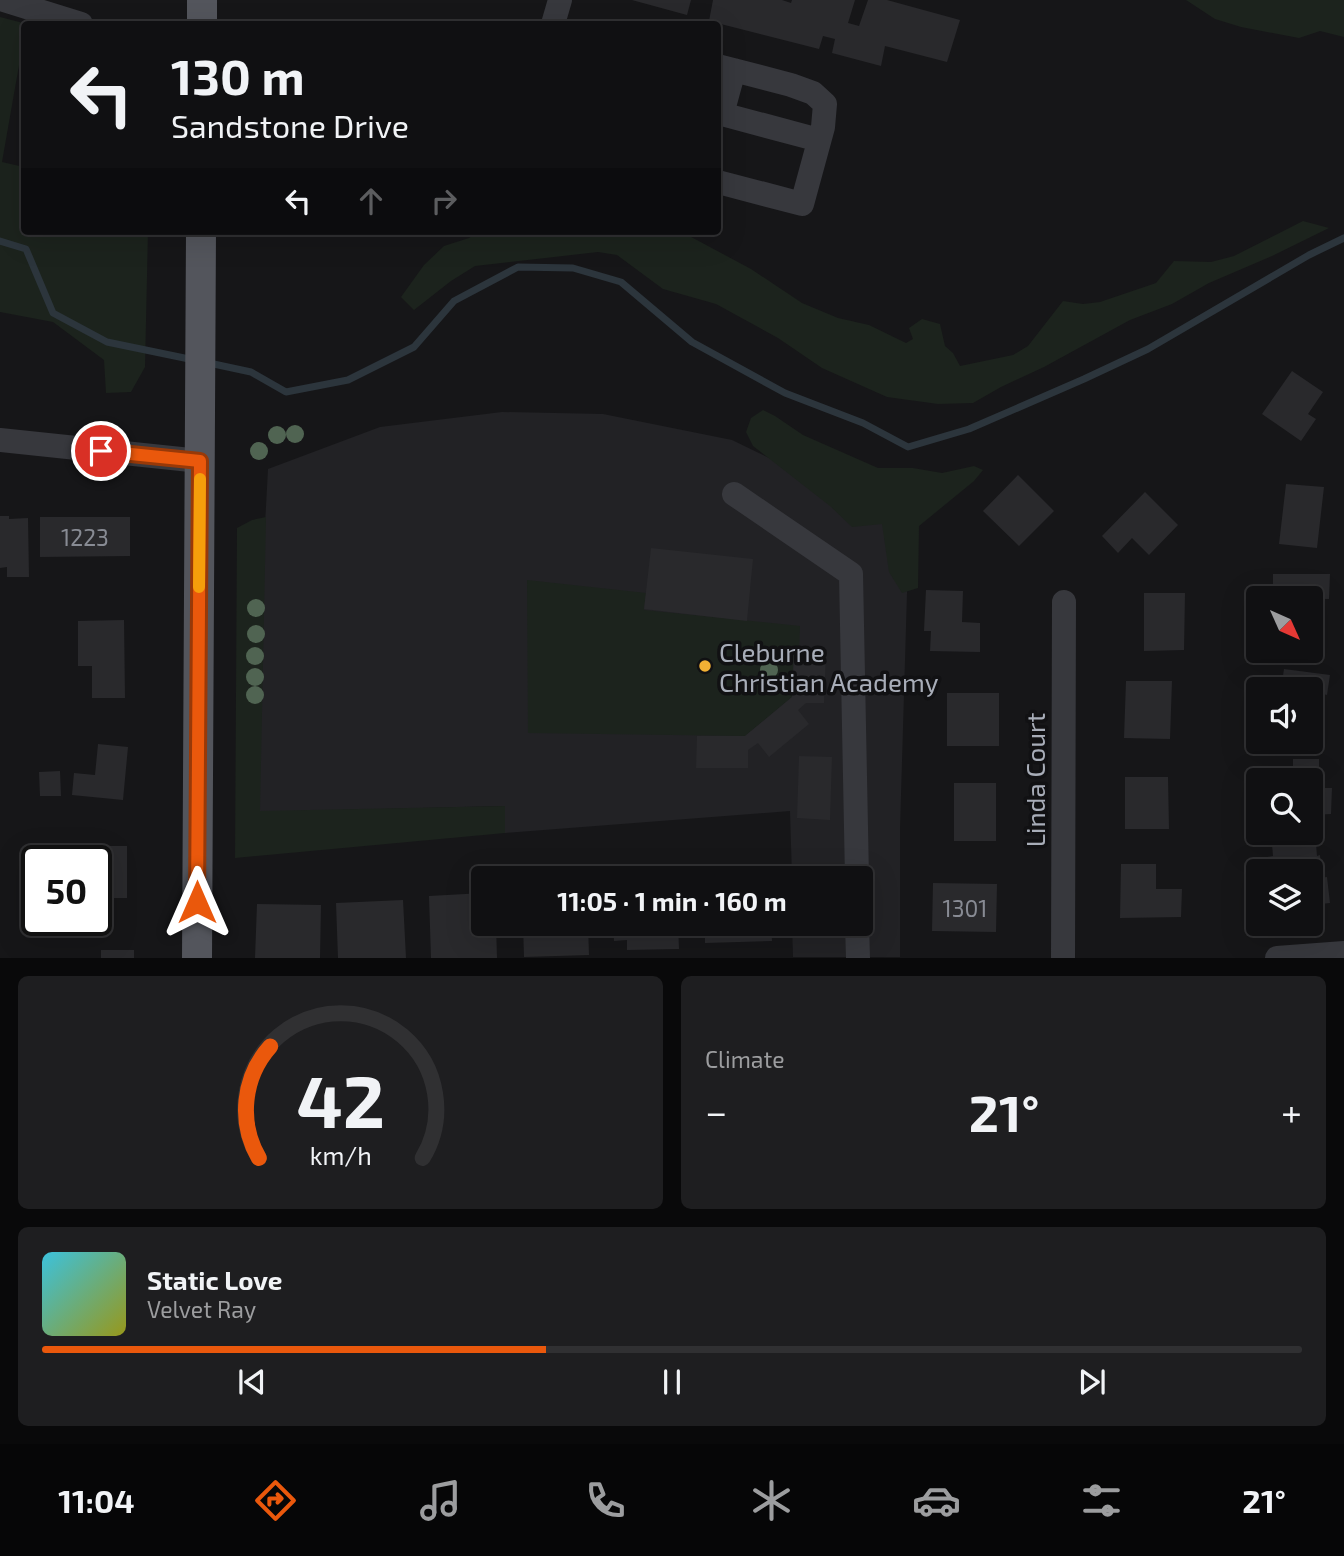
<!DOCTYPE html>
<meta charset="utf-8">
<style>
body{margin:0;font-family:"Exo 2",sans-serif;background:#1e1e20;color:#f1f3f6;height:100vh;display:flex;flex-direction:column;font-size:26px;white-space:nowrap}
*{box-sizing:border-box;margin:0}
p{font-size:23px;color:#9c9d9f}
.icon{flex:none;width:38px;height:38px;fill:none;stroke:currentColor;stroke-width:2;stroke-linecap:round;stroke-linejoin:round}
.map{position:relative;height:958px;overflow:hidden}
.side{display:flex;flex-direction:column;gap:18px;padding:18px;background:#09090a;flex:1}
.side>*{flex:none}
.hud{position:absolute;left:21px;top:21px;width:700px;height:214px;border-radius:7px;box-shadow:0 7px 28px #0002,0 0 0 2px #303032;background:#101012;color:#f1f3f6;overflow:hidden}
.needle{width:46px;rotate:135deg}
.tools{position:absolute;left:1246px;top:586px;display:grid;gap:14px}
.tools a{display:grid;place-items:center;width:77px;height:77px;border-radius:7px;background:#101012;box-shadow:0 7px 28px #0002,0 0 0 2px #303032;font-size:35px}
.speed{position:absolute;left:21px;top:845px;display:flex;gap:14px;font-size:35px;font-weight:700;text-align:center}
.speed>*{display:grid;place-content:center;width:91px;height:91px;border-radius:50%;background:#101012;box-shadow:0 7px 28px #0002,0 0 0 2px #303032;line-height:1}
.speed .limit{border:4px solid #111;border-radius:10px;background:#fff;color:#111}
.pin{position:absolute;display:grid;place-items:center;width:60px;height:60px;color:#fff;margin:-30px;border:4px solid #fff;border-radius:50%;box-shadow:0 2px 7px #0007}
.me{position:absolute;width:77px;margin:-38px;rotate:0deg;stroke-linejoin:round;filter:drop-shadow(0 0 5px #0008)}
.turn{display:flex;align-items:center;gap:24px;height:147px;padding:0 35px;font-size:32px}
.turn .icon{width:91px;height:91px;stroke-width:2.5}
.turn b{display:block;font-size:49px;line-height:60px}
.lanes{display:flex;align-items:center;height:66px;padding:0 35px;background:#0003;justify-content:center;gap:35px;direction:ltr}
.lanes .off{opacity:.35}
.big{font-size:52px;font-weight:700;line-height:1.1}
.side .card{flex:1;display:flex;flex-direction:column;justify-content:center;gap:10px;min-width:0;padding:0 24px;border-radius:10px;background:#1e1e20}
.side .dial{align-items:center;gap:0}
.dial svg{height:182px;overflow:visible;fill:none;stroke:#303032;stroke-width:7;stroke-linecap:round;text-anchor:middle}
.dial text{fill:#f1f3f6;stroke:none}
.song{display:flex;align-items:center;gap:21px}
.cover{width:84px;height:84px;border-radius:10px;background:linear-gradient(135deg,hsl(190 70% 55%),hsl(60 70% 35%))}
.played{height:7px;border-radius:4px;background:linear-gradient(90deg,#ea580c 40%,#303032 40%)}
.keys{display:flex;justify-content:space-around;direction:ltr}
.heat{display:flex;justify-content:space-between;align-items:center;font-size:38px;direction:ltr}
.side .tiles{flex:1;display:grid;gap:18px;grid-template-columns:1fr 1fr}
.card:last-child{grid-column:span 2}
.trip{position:absolute;left:471px;top:866px;width:402px;height:70px;border-radius:7px;background:#101012;box-shadow:0 7px 28px #0002,0 0 0 2px #303032;font-weight:700;line-height:70px;text-align:center}
.tab-bar{display:flex;height:112px;justify-content:space-around;align-items:center;background:#060607;color:#9c9d9f}
.tab-bar .icon{width:49px;height:49px}
.tab-bar .active{color:#ea580c}
.tab-bar b{font-size:32px;color:#f1f3f6}
.map>svg:first-child{display:block}
.built{fill:#222225}
.green{fill:#1c231d}
.lines{fill:none;stroke-linecap:round;stroke-linejoin:round}
.stream{stroke:#2c353c;stroke-width:7}
.building{fill:#29292c}
.minor{stroke:#37383d;stroke-width:24}
.major{stroke:#53555c;stroke-width:30}
.tree{fill:#506452}
.route-casing{stroke:#983908;stroke-width:18}
.route{stroke:#ea580c;stroke-width:12}
.slow{stroke:#f59e0b;stroke-width:12}
.poi-dot{fill:#f2b134;stroke:#111113;stroke-width:2.5}
.labels{text-anchor:middle;dominant-baseline:central;stroke-width:7;stroke-linejoin:round;paint-order:stroke}
.number-label{font-size:23px;fill:#888b94}
.poi-label{font-size:26px;fill:#a8adb8;stroke:#111113;text-anchor:start}
.street-label{font-size:26px;fill:#a8adb8;stroke:#111113}
</style>
<div class="map">
<svg width="1344" height="958" viewBox="0 0 1344 958">
<rect width="100%" height="100%" fill="#161618"/>
<!-- built -->
<path class="built" d="M502,412l101,2 129,26 177,86 -9,303v128h-107l-1,-33h69v-46h-69l-2,-67 -285,22v-27l-246,6 6,-287 3,-56 112,-42z"/>
<!-- green -->
<path class="green" d="M1186,0h158v37l-24,-6 -21,7 -58,-11 -26,-8z
M0,17l27,7h-3v13l-22,125 22,5v64h124l-3,136 -14,25 -25,1 -2,-33 -51,-38 -53,-10z
M1303,221l26,7 -57,28 -63,27 -37,21 -42,16 -86,47 -43,20 -28,16 -35,1 -51,-7 -65,-29 -44,-30 -62,-34 -53,-15 -46,-34 -19,-3 -123,14 -24,15 -37,29 -13,-13 23,-32 20,-19 25,-8 9,-7h202l71,38 51,34 36,15 31,7 37,18 7,-4 -4,-11 13,-9 18,5 5,22 8,7 7,13 53,-11 15,-9 35,-45 20,3 17,-2 56,-19 18,-22 37,1 23,-6z
M763,410l12,6 28,19 75,33h35l29,5 32,-7 9,4 -9,11 -55,45 -1,62 -16,5 -13,-21 -7,-48 -30,3 -22,-21 -77,-60 -7,-14 5,-14z
M266,517l-6,294 245,-5v27l-270,25 2,-330 15,-8z
M527,580l119,13 -2,17 156,16 -1,25h-5l-2,46 -47,39 -217,-3z"/>
<g class="lines">
<!-- stream -->
<path class="stream" d="M0,241l26,8 27,64 54,29 87,18
M209,363l42,9 35,20 62,-12 66,-33 40,-46 64,-34 55,1 48,14 71,60 93,51 78,30 45,24 61,-18 115,-50 64,-30 161,-94 35,-17"/>
</g>
<!-- building -->
<path class="building" d="M632,0h59l-4,15z
M713,0h69l9,3 1,-3h63l-7,23 11,3 9,-26h19l73,20 -13,42 -62,-16 -4,20 -49,-13 3,-14 -12,-3 -4,13 -110,-28z
M1292,371l31,21 -15,22 8,5 -15,22 -39,-27z
M1018,475l36,36 -35,35 -36,-35z
M1286,484l38,3 -7,61 -38,-4z
M1145,492l33,33 -29,30 -17,-17 -14,15 -16,-17z
M0,516h9v3l19,-1 1,59h-22v-10l-7,1z
M40,517h90v39l-90,1z
M651,548l102,11 -6,62 -103,-12z
M1273,574h57l-1,25 -56,-1z
M926,590l37,1 -1,31 18,1v29l-50,-1 1,-20h-7z
M1144,593h41l-1,57 -40,1z
M124,620l1,78h-33v-32h-14v-45z
M794,651l32,1 -2,51h-18l-8,7 11,14 -40,33 -11,-14 -10,7v18h-52l1,-32h48l47,-39z
M1284,669l46,6 -3,20 -8,-2 -5,36 -3,-1v-38h-30z
M1126,681h46l-2,58 -46,-1z
M947,693h52v53h-52z
M98,744l30,3 -5,53 -51,-5 2,-22 21,2z
M799,756l33,1 -2,63 -33,-2z
M1293,759h26v29h13l-1,26 -20,1v-35h-18z
M60,771l1,25h-21l-1,-24z
M1125,777h43l1,52h-44z
M954,783h42v58h-42z
M1306,840v5l10,-1 1,12 3,-1 1,14 -3,1 1,8 8,-1 3,26 -19,2v-33h-42l-2,-15 6,-1 -1,-12z
M97,846h30v52h-30z
M1121,864h35v25h26l-1,28 -61,1z
M770,872v6h-67v-4z
M933,883l64,1 -1,48 -64,-1z
M483,893v31h13l1,34h-66l-2,-62z
M403,900l3,58h-68l-2,-55z
M257,904l64,1 -1,53h-65z
M523,924h65l1,31 -65,2z
M613,924h65l1,25 -52,1v-10l-13,1z
M705,924h66l1,17 -67,2z
M101,950h33v8h-33z"/>
<g class="lines">
<!-- minor -->
<path class="minor" d="M4,0l77,24
M553,24l7,-24
M718,66l73,19 22,8 12,11 -2,23 -21,77 -84,-22
M718,113l101,27
M722,114l12,-44
M0,440l200,21
M734,494l117,80 6,304
M857,924l1,34
M1063,958l1,-356
M1277,958l67,-5"/>
<!-- major -->
<path class="major" d="M202,24v-24
M197,958l4,-727"/>
</g>
<!-- trees -->
<g class="tree">
<circle cx="295" cy="434" r="9"/>
<circle cx="277" cy="435" r="9"/>
<circle cx="259" cy="451" r="9"/>
<circle cx="256" cy="608" r="9"/>
<circle cx="256" cy="634" r="9"/>
<circle cx="255" cy="656" r="9"/>
<circle cx="769" cy="670" r="9"/>
<circle cx="255" cy="677" r="9"/>
<circle cx="255" cy="695" r="9"/>
</g>
<g class="lines">
<!-- route casing -->
<g class="route-casing">
<path id="route" d="M101,451l99,10 -3,441"/>
</g>
<!-- route -->
<use href="#route" class="route"/>
<!-- slow -->
<path class="slow" d="M199,587l1,-108"/>
</g>
<!-- markers -->
<circle class="poi-dot" cx="705" cy="666" r="7"/>
<g class="labels">
<!-- number labels -->
<g class="number-label">
<text x="85" y="537">1223</text>
<text x="965" y="908">1301</text>
</g>
<!-- poi labels -->
<g class="poi-label">
<text x="719" y="651">Cleburne<tspan x="719" dy="30">Christian Academy</tspan></text>
</g>
<!-- street labels -->
<g class="street-label">
<text transform="translate(1034 780) rotate(-90)">Linda Court</text>
</g>
</g>
</svg>
<div class="tools">
<a><svg class="needle" viewBox="-14 -14 28 28"><path d="M0-13l5 13h-10z" fill="#e53935"/><path d="M0 13l5-13h-10z" fill="#9c9d9f"/></svg></a>
<a><svg class="icon" aria-label="sound" viewBox="0 0 24 24"><path d="M4 9h4l5-4v14l-5-4H4zM17 9q2 3 0 6"/></svg></a>
<a><svg class="icon" aria-label="search" viewBox="0 0 24 24"><circle cx="10" cy="10" r="6"/><path d="M15 15l6 6"/></svg></a>
<a><svg class="icon" aria-label="layers" viewBox="0 0 24 24"><path d="M12 4l9 5-9 5-9-5zM3 14l9 5 9-5"/></svg></a>
</div>
<div class="speed"><div class="limit">50</div></div>
<div class="pin" style="left:101px;top:451px;background:#d93025"><svg class="icon" aria-label="arrive" viewBox="0 0 24 24"><path d="M6 21V4h12l-3 4 3 4H6"/></svg></div>
<svg class="me" style="left:197px;top:902px" viewBox="-20 -20 40 40"><path d="M0-17L14 15 0 8-14 15z" fill="#ea580c" stroke="#fff" stroke-width="4"/></svg>
<div class="trip">11:05 · 1 min · 160 m</div>
<div class="hud">
<div class="turn"><svg class="icon" aria-label="left" viewBox="0 0 24 24"><path d="M17 20v-9H6M10 6l-5 5 5 5"/></svg><div><b>130 m</b>Sandstone Drive</div></div>
<div class="lanes"><svg class="icon" aria-label="left" viewBox="0 0 24 24"><path d="M17 20v-9H6M10 6l-5 5 5 5"/></svg><svg class="icon off" aria-label="ahead" viewBox="0 0 24 24"><path d="M12 20V5M6 11l6-6 6 6"/></svg><svg class="icon off" aria-label="right" viewBox="0 0 24 24"><path d="M7 20v-9h11M14 6l5 5-5 5"/></svg></div>
</div>
</div>
<section class="side">
<div class="tiles">
<div class="card dial"><svg viewBox="0 0 100 80">
<path d="M14 69A42 42 0 1 1 86 69"/>
<path d="M14 69A42 42 0 0 1 19 20" stroke="#ea580c"/>
<text x="50" y="56" font-size="32" font-weight="700">42</text>
<text x="50" y="72" font-size="11">km/h</text>
</svg></div>
<div class="card"><p>Climate</p>
<div class="heat"><a>−</a><b class="big">21°</b><a>+</a></div>
</div>
<div class="card">
<div class="song"><i class="cover"></i><div><b>Static Love</b><p>Velvet Ray</p></div></div>
<div class="played"></div>
<div class="keys"><svg class="icon" aria-label="previous" viewBox="0 0 24 24"><path d="M18 5L8 12l10 7zM5 5v14"/></svg><svg class="icon" aria-label="pause" viewBox="0 0 24 24"><path d="M8 5v14M16 5v14"/></svg><svg class="icon" aria-label="next" viewBox="0 0 24 24"><path d="M6 5l10 7-10 7zM19 5v14"/></svg></div>
</div>
</div>
</section>
<nav class="tab-bar">
<b>11:04</b>
<svg class="icon active" aria-label="directions" viewBox="0 0 24 24"><path d="M12 3l9 9-9 9-9-9zM9 14v-3h6M13 9l2 2-2 2"/></svg>
<svg class="icon" aria-label="music" viewBox="0 0 24 24"><path d="M9 18V5l10-2v13"/><circle cx="6" cy="18" r="3"/><circle cx="16" cy="16" r="3"/></svg>
<svg class="icon" aria-label="phone" viewBox="0 0 24 24"><path d="M5 4h4l2 5-3 2q2 4 5 5l2-3 5 2v4C11 20 4 13 5 4z"/></svg>
<svg class="icon" aria-label="climate" viewBox="0 0 24 24"><path d="M12 3v18M4 7l16 10M4 17L20 7"/></svg>
<svg class="icon" aria-label="car" viewBox="0 0 24 24"><path d="M5 17H2v-5l4-1 3-4h7l3 4 3 1v5h-3M9 17h6M6 11h13"/><circle cx="7" cy="17" r="2"/><circle cx="17" cy="17" r="2"/></svg>
<svg class="icon" aria-label="filters" viewBox="0 0 24 24"><path d="M4 7h16M4 17h16"/><circle cx="9" cy="7" r="2"/><circle cx="15" cy="17" r="2"/></svg>
<b>21°</b>
</nav>
